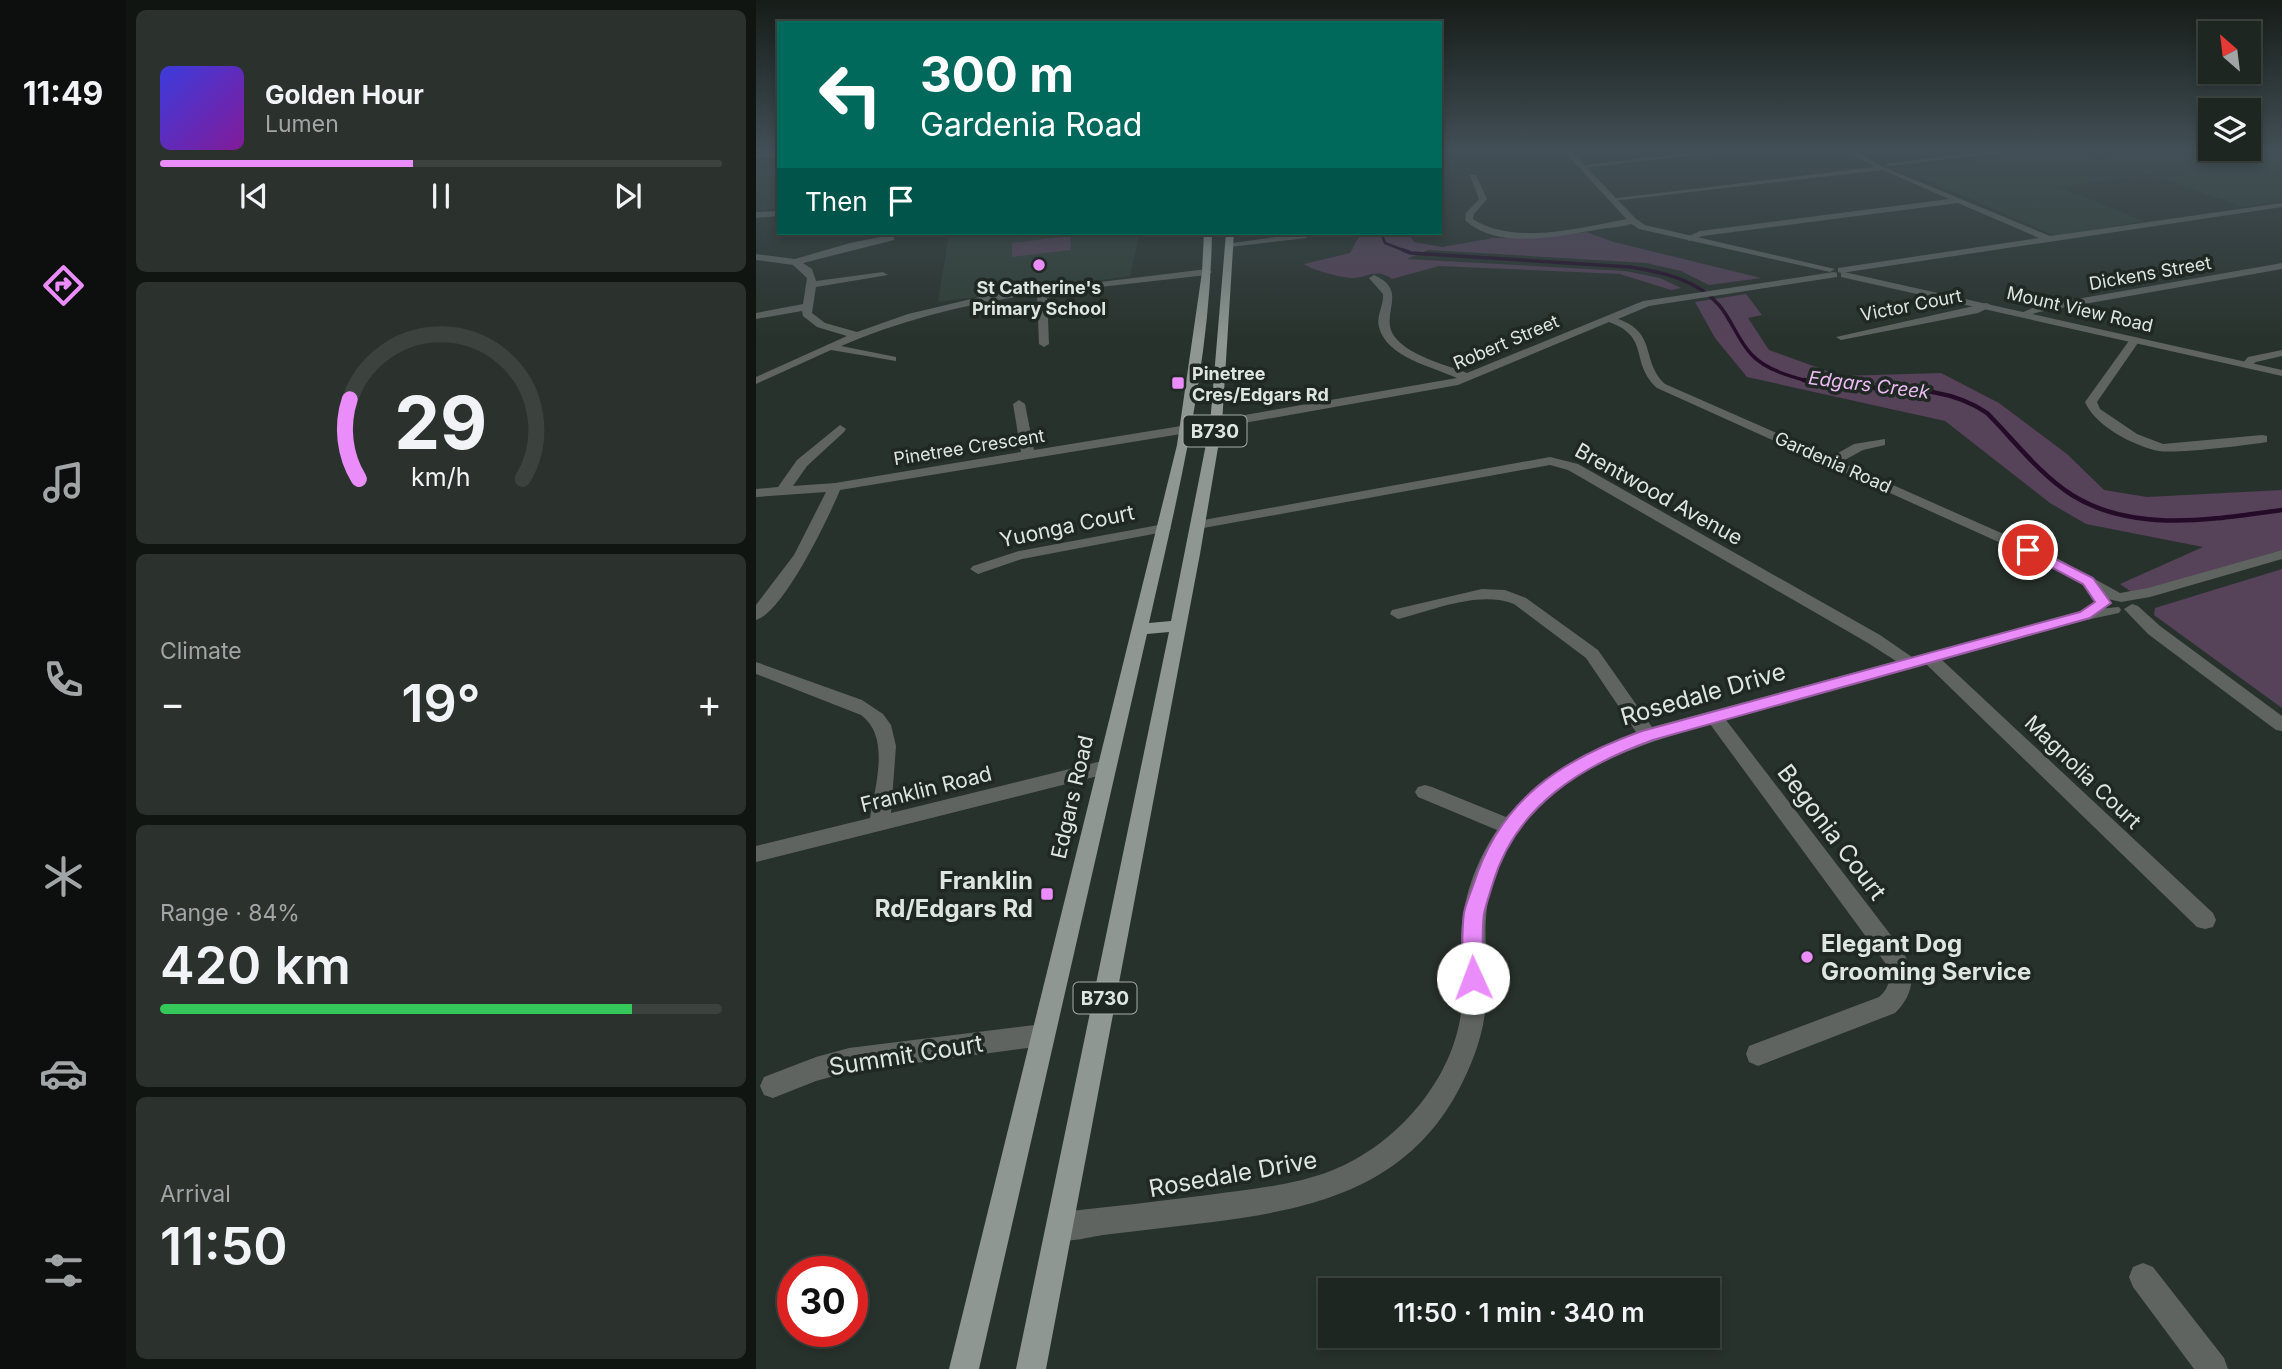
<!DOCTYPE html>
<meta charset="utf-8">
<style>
body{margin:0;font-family:Inter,sans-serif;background:#2b322e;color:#f1f3f6;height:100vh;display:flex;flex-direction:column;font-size:26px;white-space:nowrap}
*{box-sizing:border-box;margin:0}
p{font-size:23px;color:#a1a5a5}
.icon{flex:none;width:38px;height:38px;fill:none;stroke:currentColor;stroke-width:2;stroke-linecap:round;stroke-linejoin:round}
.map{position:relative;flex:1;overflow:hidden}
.sheet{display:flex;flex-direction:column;gap:10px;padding:10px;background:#101512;width:630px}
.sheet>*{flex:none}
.guide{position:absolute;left:21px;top:21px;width:665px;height:214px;border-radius:0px;box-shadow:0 4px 10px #0003,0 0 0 2px #3c433f;background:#00695c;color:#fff;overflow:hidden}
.needle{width:46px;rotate:332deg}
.fabs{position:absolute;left:1442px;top:21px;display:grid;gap:14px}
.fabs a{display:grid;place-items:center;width:63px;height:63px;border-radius:0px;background:#1e2621;box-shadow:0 4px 10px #0003,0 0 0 2px #3c433f;font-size:35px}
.speed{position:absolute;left:21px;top:1256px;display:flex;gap:14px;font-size:35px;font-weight:700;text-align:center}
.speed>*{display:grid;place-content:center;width:91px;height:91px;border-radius:50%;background:#1e2621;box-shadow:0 4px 10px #0003,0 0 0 2px #3c433f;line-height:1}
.speed .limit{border:10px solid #d22;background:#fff;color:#111}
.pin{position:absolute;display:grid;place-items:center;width:60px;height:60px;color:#fff;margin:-30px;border:4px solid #fff;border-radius:50%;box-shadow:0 2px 7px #0007}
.me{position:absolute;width:77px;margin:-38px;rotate:358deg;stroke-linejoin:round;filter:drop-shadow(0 0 5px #0008)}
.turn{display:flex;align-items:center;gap:24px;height:147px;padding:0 28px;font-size:32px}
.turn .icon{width:91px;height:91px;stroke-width:2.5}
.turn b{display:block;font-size:49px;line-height:60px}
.then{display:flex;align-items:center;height:66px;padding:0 28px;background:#0003;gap:14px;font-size:26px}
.big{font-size:52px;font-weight:600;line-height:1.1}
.sheet .card{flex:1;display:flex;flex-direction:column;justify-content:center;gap:10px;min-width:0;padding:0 24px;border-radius:10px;background:#2b322e}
.sheet .dial{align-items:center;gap:0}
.dial svg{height:182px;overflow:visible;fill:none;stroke:#3c433f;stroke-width:7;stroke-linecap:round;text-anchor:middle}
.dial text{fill:#f1f3f6;stroke:none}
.song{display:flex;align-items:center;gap:21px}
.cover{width:84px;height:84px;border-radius:10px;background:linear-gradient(135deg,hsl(240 70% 55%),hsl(290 70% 35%))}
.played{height:7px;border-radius:4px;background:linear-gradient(90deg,#eb8cfb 45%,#3c433f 45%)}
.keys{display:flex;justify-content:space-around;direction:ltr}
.heat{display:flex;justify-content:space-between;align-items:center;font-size:38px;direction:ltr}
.charge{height:10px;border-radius:5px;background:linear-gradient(90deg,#34c759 84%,#3c433f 0)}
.trip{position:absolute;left:562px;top:1278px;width:402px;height:70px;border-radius:0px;background:#1e2621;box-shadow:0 4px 10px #0003,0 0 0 2px #3c433f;font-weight:600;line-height:70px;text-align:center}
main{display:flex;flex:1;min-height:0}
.tabs{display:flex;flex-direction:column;width:126px;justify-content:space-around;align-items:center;background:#0c0f0d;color:#a1a5a5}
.tabs .icon{width:49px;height:49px}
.tabs .active{color:#eb8cfb}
.tabs b{font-size:32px;color:#f1f3f6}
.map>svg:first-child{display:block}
.built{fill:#2f3e36}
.green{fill:#564259}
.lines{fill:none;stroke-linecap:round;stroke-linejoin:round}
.stream-far2{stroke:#240b28;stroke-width:2.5}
.stream-far1{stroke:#240b28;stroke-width:3.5}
.stream{stroke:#240b28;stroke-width:4.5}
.minor{fill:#5f6461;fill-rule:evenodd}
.tertiary{fill:#5f6461;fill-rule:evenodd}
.primary{fill:#8e9791;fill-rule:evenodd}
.route{fill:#eb8cfb;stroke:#995ba3;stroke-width:2}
.poi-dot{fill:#eb8cfb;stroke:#1f2822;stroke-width:2.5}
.labels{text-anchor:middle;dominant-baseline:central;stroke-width:7;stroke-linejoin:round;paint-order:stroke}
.far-street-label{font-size:18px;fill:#dfe5e1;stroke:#1f2822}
.far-poi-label{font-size:18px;font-weight:bold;fill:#dfe5e1;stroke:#1f2822}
.far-water-label{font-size:19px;font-style:italic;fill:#ebbaf3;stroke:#1f2822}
.shield{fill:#1f2822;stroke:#a5aca8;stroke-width:2}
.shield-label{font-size:19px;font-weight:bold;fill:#dfe5e1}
.street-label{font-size:21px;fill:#dfe5e1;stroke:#1f2822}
.near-street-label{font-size:24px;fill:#dfe5e1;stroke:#1f2822}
.near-poi-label{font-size:24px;font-weight:bold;fill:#dfe5e1;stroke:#1f2822;text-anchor:end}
</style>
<main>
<nav class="tabs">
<b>11:49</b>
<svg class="icon active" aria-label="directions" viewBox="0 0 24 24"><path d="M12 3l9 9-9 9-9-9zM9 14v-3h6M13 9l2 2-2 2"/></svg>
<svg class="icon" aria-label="music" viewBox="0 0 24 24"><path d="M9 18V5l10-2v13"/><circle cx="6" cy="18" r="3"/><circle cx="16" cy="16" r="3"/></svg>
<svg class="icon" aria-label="phone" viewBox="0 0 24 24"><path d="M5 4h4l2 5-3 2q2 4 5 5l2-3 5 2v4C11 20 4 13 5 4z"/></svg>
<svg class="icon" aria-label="climate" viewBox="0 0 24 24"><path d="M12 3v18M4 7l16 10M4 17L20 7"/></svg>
<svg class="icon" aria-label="car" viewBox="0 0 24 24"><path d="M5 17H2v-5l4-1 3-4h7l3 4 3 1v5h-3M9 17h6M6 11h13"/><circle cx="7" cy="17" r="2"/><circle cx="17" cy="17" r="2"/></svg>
<svg class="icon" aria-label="filters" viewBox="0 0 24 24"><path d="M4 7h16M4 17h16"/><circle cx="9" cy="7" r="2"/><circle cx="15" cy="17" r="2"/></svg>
</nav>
<section class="sheet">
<div class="card">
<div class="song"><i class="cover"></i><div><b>Golden Hour</b><p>Lumen</p></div></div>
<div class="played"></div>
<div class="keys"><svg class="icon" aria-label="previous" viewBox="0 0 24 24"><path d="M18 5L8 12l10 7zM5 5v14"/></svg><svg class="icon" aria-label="pause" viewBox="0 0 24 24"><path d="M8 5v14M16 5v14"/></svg><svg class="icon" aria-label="next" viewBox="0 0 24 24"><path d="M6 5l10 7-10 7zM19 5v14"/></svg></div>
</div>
<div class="card dial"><svg viewBox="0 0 100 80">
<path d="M14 69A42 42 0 1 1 86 69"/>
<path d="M14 69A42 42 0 0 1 10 34" stroke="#eb8cfb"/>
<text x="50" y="56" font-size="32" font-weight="700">29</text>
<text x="50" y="72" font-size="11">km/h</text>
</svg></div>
<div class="card"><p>Climate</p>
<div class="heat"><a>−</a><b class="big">19°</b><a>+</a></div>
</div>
<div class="card"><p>Range · 84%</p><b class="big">420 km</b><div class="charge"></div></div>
<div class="card"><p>Arrival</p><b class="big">11:50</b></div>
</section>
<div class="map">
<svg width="1526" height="1369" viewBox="0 0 1526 1369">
<rect width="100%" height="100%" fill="#28322c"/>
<!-- built -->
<path class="built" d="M1429,149h97v52l-39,6 -93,-33 -91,13 85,34 -86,14 -10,-2 -146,-64 151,-19 44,10z
M23,156v53l-23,2v-53z
M193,233h191l-10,43 -192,26z"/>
<!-- green -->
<path class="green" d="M830,232l28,10 147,36 -52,7 -28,-14 -35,-8 -218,-13 -21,9 218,12 35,7 21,10 -10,2 -51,-16 -181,-8 -47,13c-15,-11 -23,-2 -38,-1 -11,0 -43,-8 -50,-14l46,-11 11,-20h47l6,9 28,5 51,-9h47z
M314,236l1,14 -59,7v-14z
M990,294l16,21 -14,3 21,32 72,26 100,-3 58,30 68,51 37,36 43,7 135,-7v60l-149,43 -13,-9 83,-37 -117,-23 -36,-21 -105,-82 -198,-44 -32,-39 -20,-36z
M1526,569v139l-128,-93 1,-7z"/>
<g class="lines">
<!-- stream-far2 -->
<path class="stream-far2" d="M625,233l4,10 23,9"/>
<!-- stream-far1 -->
<path class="stream-far1" d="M647,250l8,3 219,14c32,5 66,12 89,38 13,15 19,36 33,50 14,15 40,22 59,27"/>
<!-- stream -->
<path class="stream" d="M1048,380c60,16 130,-4 183,33 27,27 52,61 85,82 62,39 142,24 210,15"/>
<!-- minor -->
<path class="minor" d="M962,149h25l-160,19 -4,-2z
M1087,149h9l29,17 169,70 232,-33v4l-441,66 -3,-1v-4l201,-30 -81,-35 -256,33 -13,5 -4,-3 15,-7 249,-32 -66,-29 -270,31 -4,-2 266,-32z
M1249,149h25l-141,17 -4,-2z
M23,152v4l-23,2v-4z
M714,175h6l11,24 -13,15 -1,5c42,28 113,7 160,-1l4,3c-9,6 -25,6 -36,8 -41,7 -103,22 -136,-9l1,-7 13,-14z
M23,211v5l-23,2v-6z
M548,233l3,1v4l-77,9 -4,-3z
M135,235l3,1v4l-91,23 9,6 4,12 67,-9 5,3 -72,12 -4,26 13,10 32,9 51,-18 76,-18 223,-27 5,3 -5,3 -160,18 2,51 -5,3 -5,-3 -2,-50c-68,9 -133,25 -196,52l55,11v4l-65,-11 -75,34v-7l91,-41 -30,-9 -14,-11 -1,-5 -46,8v-6l47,-9 4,-26 -14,-13 -37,-5v-6l39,5 55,-16z
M1526,263v6l-243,43 -15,5 -5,-3 18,-8z
M1078,272l3,1v4l-188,29 -31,13c40,14 22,41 47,65l166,73 23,-13 31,-5v6l-22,5 -22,12 212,94 67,37 28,-5 134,-38v9l-132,38 -29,5 -13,-3 -65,-37 -386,-174c-28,-26 -6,-51 -48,-66l-151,63 -242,43 -6,-4 6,-4 241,-42c-24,-11 -71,-21 -78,-51 -3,-11 5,-22 4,-33l-14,-16 5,-3c36,16 5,39 20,61 16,21 51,28 73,37l176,-72z
M1231,303l5,3 -14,7 -137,27 -5,-3z
M1379,337l5,3 -43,62 3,7 37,25 26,10 99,-9 5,1v6c-17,3 -93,12 -108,9 -25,-5 -64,-25 -74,-49l46,-64z
M1526,350v6l-26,6 -9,6 -6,-3 7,-8z
M263,400l6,4 9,46 153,-25 6,4 -6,4 -347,57c-11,27 -57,123 -84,130v-15l38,-50 32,-63 -70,5v-8l22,-2 19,-27 43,-35 6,4 -2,3 -37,34 -14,20 42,-3 186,-31 -8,-48z
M794,457l28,7 302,171 32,22 173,-47 34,-3 2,3 -2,3 -33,7 -144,40 271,253 3,7 -3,7 -8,2 -8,-2 -271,-263 -200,56 177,231c12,24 12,42 -8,62l-137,53 -9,-4 -3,-8 3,-8 130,-49c11,-10 12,-18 7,-33l-176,-240c-78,22 -170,53 -208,132 -27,57 -11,98 -17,156 -3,27 -14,55 -27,79 -52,97 -145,118 -245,131 -37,4 -73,9 -110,13 -13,2 -30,7 -42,5 -4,-1 -7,-3 -10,-4l-4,-10 4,-10 10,-4c49,-5 98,-11 147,-17 42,-6 85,-9 125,-25 63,-25 119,-89 128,-157 3,-23 0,-46 0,-69 0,-41 13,-80 36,-114l-79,-33 -3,-5 3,-5 7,-2 7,2 74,30c37,-40 80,-65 130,-85l-50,-74 -72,-54c-35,-14 -80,6 -116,15l-8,-5 2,-4 90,-21 23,1 21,8 72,52 54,77 244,-66 -28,-18 -300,-173 -18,-5 -352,64 -7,-4 7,-4z
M408,524l7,4 -2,3 -147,28 -44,15 -8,-5 3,-3 46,-15z
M1376,604l6,2 22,20 122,90v15l-6,-1 -128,-96 -24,-25z
M0,662l106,38 21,14 8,11 5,21 -5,67 215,-53 7,2 3,5 -3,5 -7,2 -350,88v-16l114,-28c5,-32 21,-81 -9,-103l-105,-41z
M287,1024l9,3 3,8 -3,8 -9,3 -194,26 -33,9 -43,17 -9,-3 -4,-9 4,-9 52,-20 33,-9z
M1387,1263l10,4 71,91 4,11h-34l-61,-82 -4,-10 4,-10z"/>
<!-- tertiary -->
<path class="tertiary" d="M806,149h7l67,70 9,6 190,44 -5,3 -191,-43 -9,-6z
M1088,272l438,98v6l-441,-99v-4z"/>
<!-- primary -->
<path class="primary" d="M448,233h8c-2,132 -34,262 -63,390l22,-2 39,-197 16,-191h8l-12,191 -22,130 -154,815h-30l153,-737 -22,2 -168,735h-30l228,-924 25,-173z"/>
</g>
<!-- sky -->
<linearGradient id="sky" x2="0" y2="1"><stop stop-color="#161c18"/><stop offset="0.44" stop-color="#424f56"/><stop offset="1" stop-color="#424f56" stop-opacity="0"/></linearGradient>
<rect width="1526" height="341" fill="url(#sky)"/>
<!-- route -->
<path class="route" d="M1272,545l65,33 18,25 -21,15 -437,122c-72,26 -137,66 -160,143 -3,10 -7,21 -9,31 -3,20 0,43 -1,64l-3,7 -7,2 -8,-2 -3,-7c1,-21 -1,-44 2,-65 2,-10 7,-21 10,-30 27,-85 89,-124 168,-152l438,-119 15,-10 -12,-18 -60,-32 -2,-2z"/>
<!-- markers -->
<g class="poi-dot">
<circle cx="283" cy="265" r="7"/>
<rect x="415" y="376" width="14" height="14" rx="3.5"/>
<rect x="284" y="887" width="14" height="14" rx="3.5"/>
<circle cx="1051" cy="957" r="7"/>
</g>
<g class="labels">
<!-- far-street labels -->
<g class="far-street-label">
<text transform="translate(1394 273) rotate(-10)">Dickens Street</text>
<text transform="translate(1155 305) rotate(-11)">Victor Court</text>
<text transform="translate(1324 309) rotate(13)">Mount View Road</text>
<text transform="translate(750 342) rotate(-23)">Robert Street</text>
<text transform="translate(213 447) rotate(-9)">Pinetree Crescent</text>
<text transform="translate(1077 462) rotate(24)">Gardenia Road</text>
</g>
<!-- far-poi labels -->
<g class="far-poi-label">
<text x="283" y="287">St Catherine's<tspan x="283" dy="21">Primary School</tspan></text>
<text x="436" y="373" text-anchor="start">Pinetree<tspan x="436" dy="21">Cres/Edgars Rd</tspan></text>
</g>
<!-- far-water labels -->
<g class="far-water-label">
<text transform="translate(1113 385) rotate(7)">Edgars Creek</text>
</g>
<!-- shield labels -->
<g class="shield">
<rect x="427.5" y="415.5" width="63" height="31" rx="5"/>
<rect x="317.5" y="982.5" width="63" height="31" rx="5"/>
</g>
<g class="shield-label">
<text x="459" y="431">B730</text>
<text x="349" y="998">B730</text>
</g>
<!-- street labels -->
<g class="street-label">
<text transform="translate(903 494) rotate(29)">Brentwood Avenue</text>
<text transform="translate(311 526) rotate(-12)">Yuonga Court</text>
<text transform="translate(1327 772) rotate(44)">Magnolia Court</text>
<text transform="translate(170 789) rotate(-14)">Franklin Road</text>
<text transform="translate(316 797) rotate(-77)">Edgars Road</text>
</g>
<!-- near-street labels -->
<g class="near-street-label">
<text transform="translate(947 694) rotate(-16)">Rosedale Drive</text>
<text transform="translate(1076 832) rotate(53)">Begonia Court</text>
<text transform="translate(150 1055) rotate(-9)">Summit Court</text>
<text transform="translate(477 1174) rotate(-10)">Rosedale Drive</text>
</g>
<!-- near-poi labels -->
<g class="near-poi-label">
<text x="277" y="880">Franklin<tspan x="277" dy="28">Rd/Edgars Rd</tspan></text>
<text x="1065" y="943" text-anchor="start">Elegant Dog<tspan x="1065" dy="28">Grooming Service</tspan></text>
</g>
</g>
</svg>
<div class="fabs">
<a><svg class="needle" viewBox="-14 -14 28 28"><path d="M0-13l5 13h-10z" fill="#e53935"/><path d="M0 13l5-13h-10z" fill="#a1a5a5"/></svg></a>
<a><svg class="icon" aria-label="layers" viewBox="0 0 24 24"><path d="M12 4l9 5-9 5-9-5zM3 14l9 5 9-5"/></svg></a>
</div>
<div class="speed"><div class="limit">30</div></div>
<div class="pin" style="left:1272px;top:550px;background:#d93025"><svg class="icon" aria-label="arrive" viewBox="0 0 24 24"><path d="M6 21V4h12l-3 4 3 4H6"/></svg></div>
<svg class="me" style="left:717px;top:978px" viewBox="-20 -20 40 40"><circle r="19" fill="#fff"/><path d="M0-13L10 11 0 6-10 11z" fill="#eb8cfb"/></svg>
<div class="trip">11:50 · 1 min · 340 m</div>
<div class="guide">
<div class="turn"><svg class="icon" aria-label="left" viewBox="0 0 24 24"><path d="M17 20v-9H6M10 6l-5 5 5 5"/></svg><div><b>300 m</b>Gardenia Road</div></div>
<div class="then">Then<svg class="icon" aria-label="arrive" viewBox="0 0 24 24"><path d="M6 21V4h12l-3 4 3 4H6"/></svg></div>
</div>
</div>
</main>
